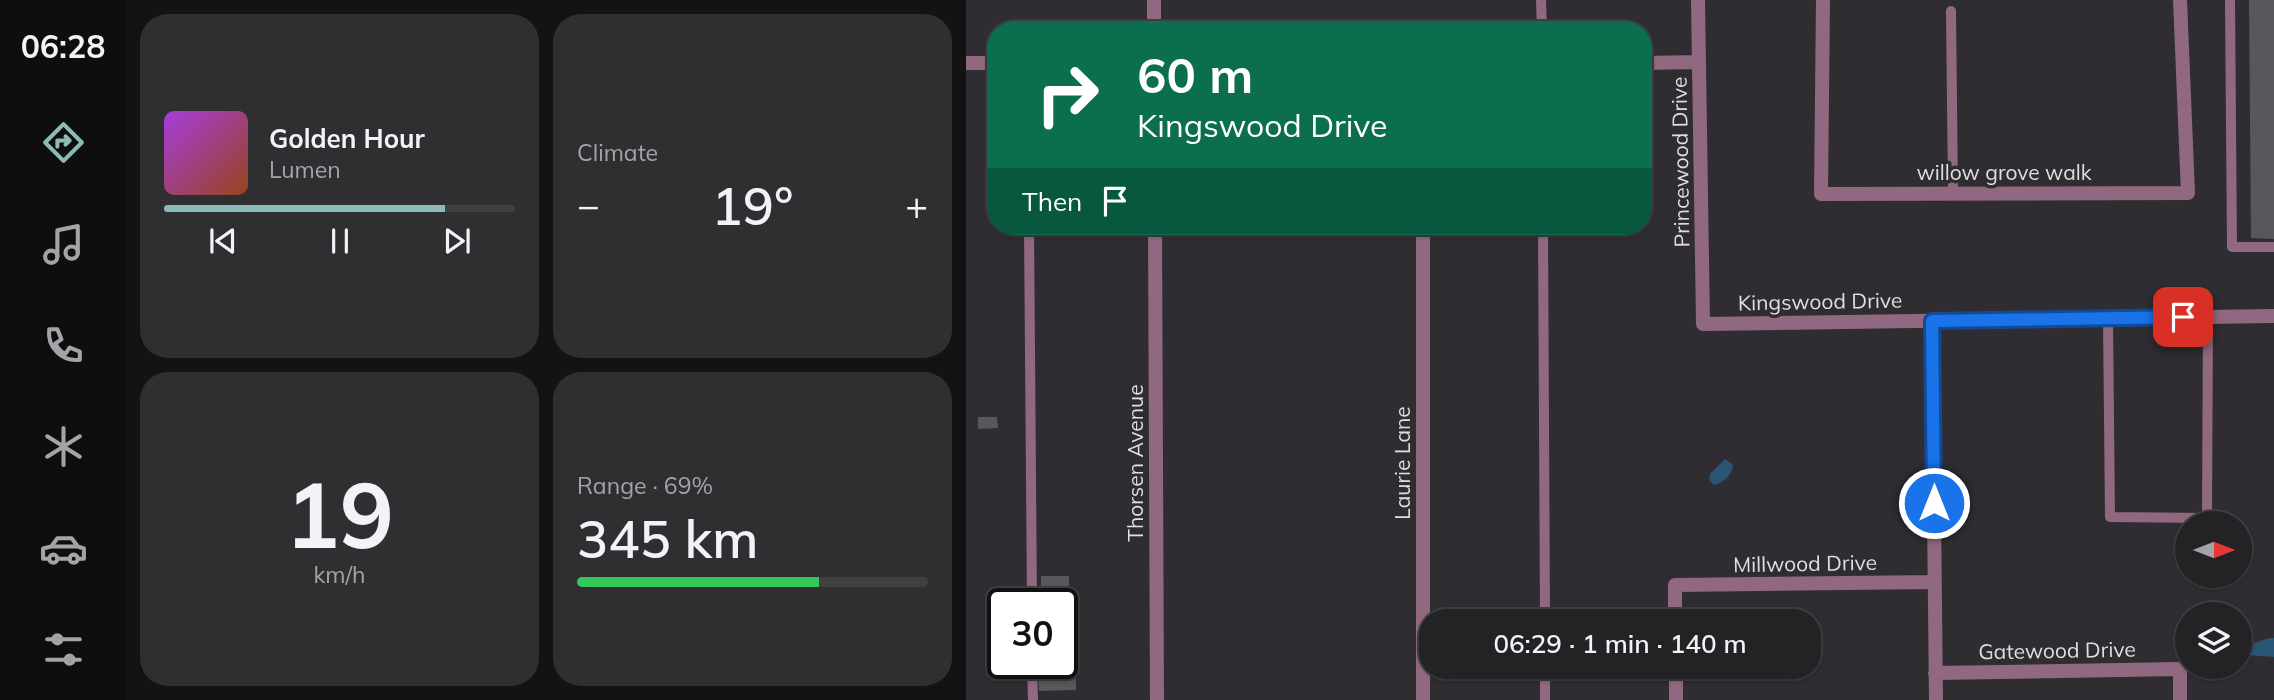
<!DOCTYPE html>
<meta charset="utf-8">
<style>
body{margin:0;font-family:Mulish,sans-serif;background:#2f2f32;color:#f1f3f6;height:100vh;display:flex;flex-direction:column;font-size:26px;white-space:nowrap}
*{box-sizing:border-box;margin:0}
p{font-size:23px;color:#a3a4a7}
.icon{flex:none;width:38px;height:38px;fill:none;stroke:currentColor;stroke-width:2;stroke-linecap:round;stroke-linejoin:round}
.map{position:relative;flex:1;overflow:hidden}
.sheet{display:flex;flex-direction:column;gap:14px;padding:14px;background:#131314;width:840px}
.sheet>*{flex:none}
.banner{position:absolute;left:21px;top:21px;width:665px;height:214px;border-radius:28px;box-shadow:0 2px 5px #0004,0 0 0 2px #403f42;background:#0b6e4f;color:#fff;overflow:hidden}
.needle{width:46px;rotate:90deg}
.fabs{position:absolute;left:1209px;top:511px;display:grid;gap:14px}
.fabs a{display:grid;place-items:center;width:77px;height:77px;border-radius:50%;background:#232225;box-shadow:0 2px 5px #0004,0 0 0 2px #403f42;font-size:35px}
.speed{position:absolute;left:21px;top:588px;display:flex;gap:14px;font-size:35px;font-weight:700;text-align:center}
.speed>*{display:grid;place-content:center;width:91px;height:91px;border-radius:50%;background:#232225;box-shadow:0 2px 5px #0004,0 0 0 2px #403f42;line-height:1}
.speed .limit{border:4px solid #111;border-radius:10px;background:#fff;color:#111}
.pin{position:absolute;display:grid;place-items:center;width:60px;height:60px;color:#fff;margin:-30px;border-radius:14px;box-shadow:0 4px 10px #0006}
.me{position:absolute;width:77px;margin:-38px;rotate:0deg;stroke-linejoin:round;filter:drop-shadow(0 0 5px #0008)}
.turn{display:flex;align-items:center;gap:24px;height:147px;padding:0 35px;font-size:32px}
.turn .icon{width:91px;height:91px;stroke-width:2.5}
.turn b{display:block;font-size:49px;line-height:60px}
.then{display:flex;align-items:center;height:66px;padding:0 35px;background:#0003;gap:14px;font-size:26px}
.big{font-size:52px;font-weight:600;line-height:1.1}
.sheet .widget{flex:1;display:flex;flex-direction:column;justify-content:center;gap:10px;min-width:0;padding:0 24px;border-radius:28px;background:#2f2f32}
.sheet .dial{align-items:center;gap:0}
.dial b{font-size:91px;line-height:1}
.song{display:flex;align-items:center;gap:21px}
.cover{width:84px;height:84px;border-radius:10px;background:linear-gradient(135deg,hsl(280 70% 55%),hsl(20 70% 35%))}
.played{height:7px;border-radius:4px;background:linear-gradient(90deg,#8bbbb9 80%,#403f42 80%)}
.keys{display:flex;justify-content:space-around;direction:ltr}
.heat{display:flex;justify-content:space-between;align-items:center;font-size:38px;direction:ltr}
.charge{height:10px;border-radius:5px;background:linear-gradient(90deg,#34c759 69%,#403f42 0)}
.sheet .tiles{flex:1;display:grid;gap:14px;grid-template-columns:repeat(2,1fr)}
.trip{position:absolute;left:453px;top:609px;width:402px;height:70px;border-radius:28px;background:#232225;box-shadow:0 2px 5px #0004,0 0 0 2px #403f42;font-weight:600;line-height:70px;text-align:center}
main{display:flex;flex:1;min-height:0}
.tab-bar{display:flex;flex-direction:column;width:126px;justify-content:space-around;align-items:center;background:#0e0e0f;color:#a3a4a7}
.tab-bar .icon{width:49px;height:49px}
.tab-bar .selected{color:#8bbbb9}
.tab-bar b{font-size:32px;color:#f1f3f6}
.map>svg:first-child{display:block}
.water{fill:#2a5574}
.building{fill:#56585c}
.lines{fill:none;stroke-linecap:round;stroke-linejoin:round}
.service{stroke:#906980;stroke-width:10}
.minor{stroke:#906980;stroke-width:14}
.route-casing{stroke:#114b97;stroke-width:18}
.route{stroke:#1a73e8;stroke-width:12}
.labels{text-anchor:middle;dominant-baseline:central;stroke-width:7;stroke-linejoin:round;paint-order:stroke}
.street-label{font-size:21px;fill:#dfdee1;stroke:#2f2d31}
</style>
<main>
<nav class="tab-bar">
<b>06:28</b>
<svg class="icon selected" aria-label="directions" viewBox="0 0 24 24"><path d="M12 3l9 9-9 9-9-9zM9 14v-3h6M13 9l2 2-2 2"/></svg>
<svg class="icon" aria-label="music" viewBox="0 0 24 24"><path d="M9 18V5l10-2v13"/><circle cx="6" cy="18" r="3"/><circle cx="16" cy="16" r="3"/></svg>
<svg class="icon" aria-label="phone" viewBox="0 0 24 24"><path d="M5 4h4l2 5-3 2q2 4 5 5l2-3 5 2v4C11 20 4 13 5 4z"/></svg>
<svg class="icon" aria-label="climate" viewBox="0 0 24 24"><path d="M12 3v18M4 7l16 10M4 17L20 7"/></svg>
<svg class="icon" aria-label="car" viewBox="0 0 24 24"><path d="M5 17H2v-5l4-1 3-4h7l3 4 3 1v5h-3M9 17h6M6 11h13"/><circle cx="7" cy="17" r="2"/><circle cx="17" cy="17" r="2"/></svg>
<svg class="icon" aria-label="filters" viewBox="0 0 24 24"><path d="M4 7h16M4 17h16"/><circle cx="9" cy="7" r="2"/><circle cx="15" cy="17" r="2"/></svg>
</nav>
<section class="sheet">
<div class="tiles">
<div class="widget">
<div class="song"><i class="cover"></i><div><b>Golden Hour</b><p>Lumen</p></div></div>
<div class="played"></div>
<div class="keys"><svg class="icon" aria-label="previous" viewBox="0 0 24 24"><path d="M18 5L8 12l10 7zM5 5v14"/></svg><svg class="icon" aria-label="pause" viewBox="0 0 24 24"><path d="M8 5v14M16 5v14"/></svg><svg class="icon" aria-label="next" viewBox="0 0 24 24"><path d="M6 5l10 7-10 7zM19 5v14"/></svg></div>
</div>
<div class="widget"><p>Climate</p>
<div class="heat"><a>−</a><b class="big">19°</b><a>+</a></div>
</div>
<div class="widget dial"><b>19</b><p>km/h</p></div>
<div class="widget"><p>Range · 69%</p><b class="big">345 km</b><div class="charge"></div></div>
</div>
</section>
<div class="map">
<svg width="1308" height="700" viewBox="0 0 1308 700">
<rect width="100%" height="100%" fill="#2f2d31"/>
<!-- water -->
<path class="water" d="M759,459l8,6c-1,10 -10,19 -19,20l-5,-5 1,-6z
M1303,638h5v19l-26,-2 -2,-4 9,-8z"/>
<!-- building -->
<path class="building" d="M1283,0h25v239l-23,-1z
M12,417h19l1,11 -20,1z
M75,576h28v19l-28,1z
M110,673v17l-37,1 -1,-17z"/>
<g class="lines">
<!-- service -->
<path class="service" d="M575,0l1,30
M1264,0l2,247h42
M985,11l2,182
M63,226l3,378
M577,226l2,395
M1142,318l2,199 97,1 1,-201
M66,663l1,37
M579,667v33"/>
<!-- minor -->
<path class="minor" d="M188,0v30
M732,0l5,324 571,-8
M857,0l-2,194 367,-1 -8,-193
M0,63h30
M677,63l56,-1
M189,226l2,474
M457,226v474
M966,321l4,379
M709,621v-36l259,-3
M710,667v33
M969,673l245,-4v31"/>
</g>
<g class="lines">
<!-- route casing -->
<g class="route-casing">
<path id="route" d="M968,503l-2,-182 251,-4"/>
</g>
<!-- route -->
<use href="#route" class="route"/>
</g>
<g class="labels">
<!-- street labels -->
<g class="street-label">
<text transform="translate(714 162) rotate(-91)">Princewood Drive</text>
<text x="1038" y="172">willow grove walk</text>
<text transform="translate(854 301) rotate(-1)">Kingswood Drive</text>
<text transform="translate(169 463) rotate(-90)">Thorsen Avenue</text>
<text transform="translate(436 463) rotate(-90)">Laurie Lane</text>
<text transform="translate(839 563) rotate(-1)">Millwood Drive</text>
<text transform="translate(1091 650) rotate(-1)">Gatewood Drive</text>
</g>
</g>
</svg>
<div class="fabs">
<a><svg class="needle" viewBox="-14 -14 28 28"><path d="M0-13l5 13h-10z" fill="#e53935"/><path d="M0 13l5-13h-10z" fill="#a3a4a7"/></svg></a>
<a><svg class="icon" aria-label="layers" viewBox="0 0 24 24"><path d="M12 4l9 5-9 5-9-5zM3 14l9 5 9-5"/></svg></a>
</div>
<div class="speed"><div class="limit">30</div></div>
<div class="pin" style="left:1217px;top:317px;background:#d93025"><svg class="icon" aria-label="arrive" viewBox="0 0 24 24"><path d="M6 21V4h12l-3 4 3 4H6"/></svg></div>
<svg class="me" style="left:968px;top:503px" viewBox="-20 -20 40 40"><circle r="17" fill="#1a73e8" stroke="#fff" stroke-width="3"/><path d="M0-11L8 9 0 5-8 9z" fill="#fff"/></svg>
<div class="trip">06:29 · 1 min · 140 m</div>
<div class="banner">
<div class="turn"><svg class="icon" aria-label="right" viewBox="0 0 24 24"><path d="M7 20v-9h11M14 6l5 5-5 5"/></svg><div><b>60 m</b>Kingswood Drive</div></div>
<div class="then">Then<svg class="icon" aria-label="arrive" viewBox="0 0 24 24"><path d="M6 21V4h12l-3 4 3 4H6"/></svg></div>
</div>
</div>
</main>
